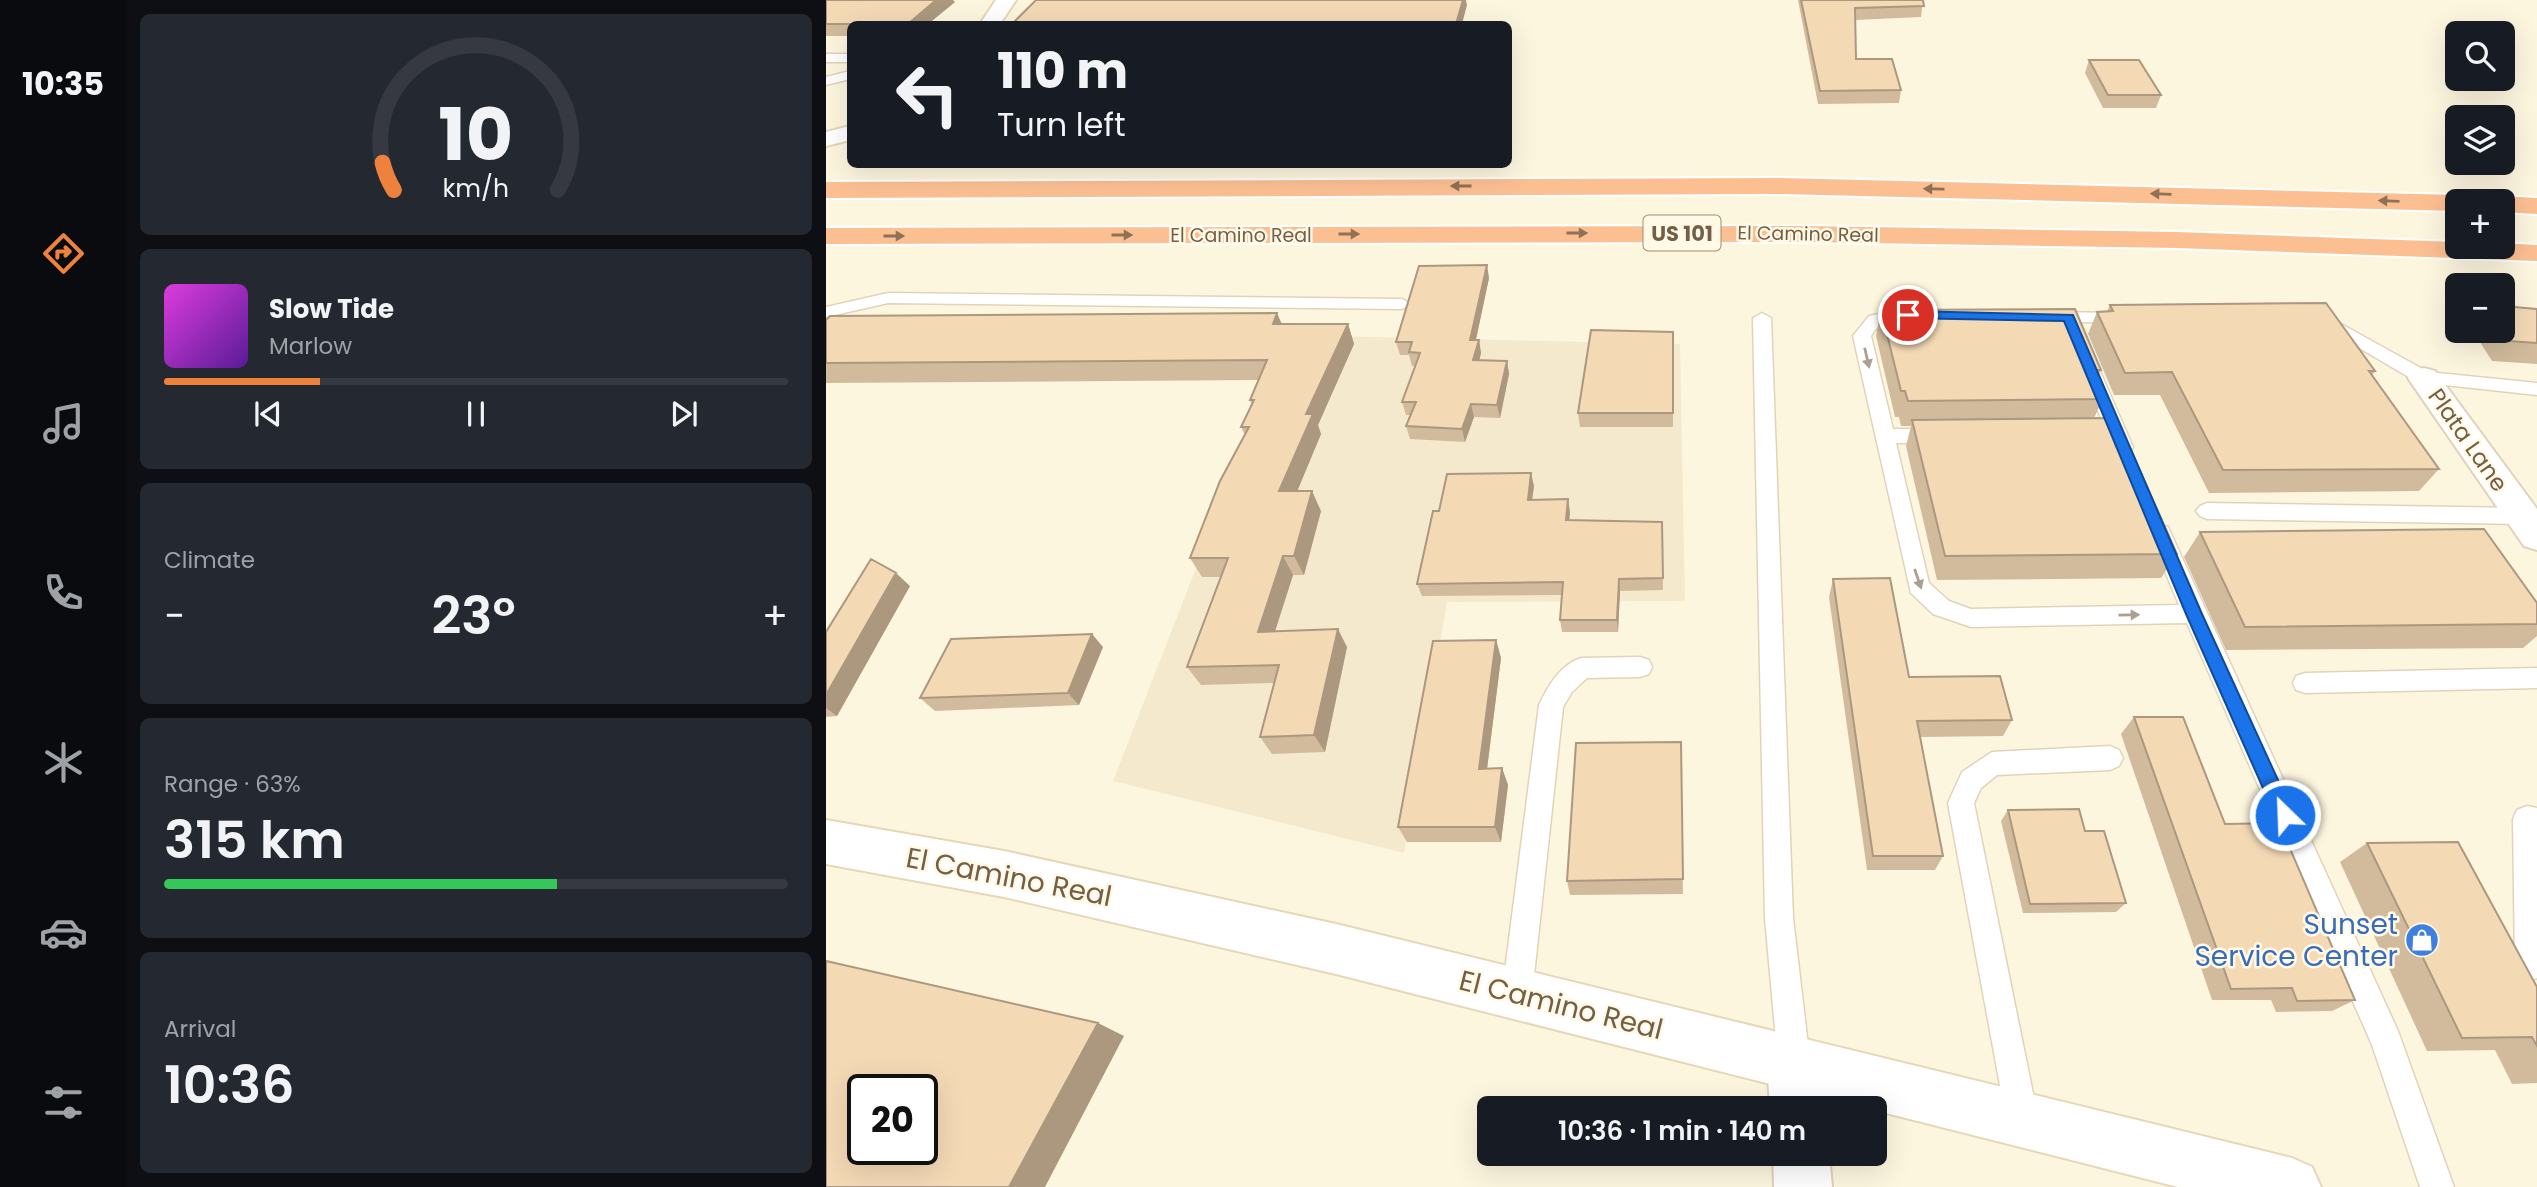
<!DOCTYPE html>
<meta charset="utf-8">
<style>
body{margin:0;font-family:Poppins,sans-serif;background:#242831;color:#f1f3f6;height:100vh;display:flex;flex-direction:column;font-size:26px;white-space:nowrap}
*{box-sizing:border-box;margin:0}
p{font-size:23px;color:#9ea1a6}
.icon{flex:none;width:38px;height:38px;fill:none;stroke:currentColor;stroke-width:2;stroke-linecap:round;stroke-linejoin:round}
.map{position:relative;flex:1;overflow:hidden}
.details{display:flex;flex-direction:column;gap:14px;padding:14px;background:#0d0f14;width:700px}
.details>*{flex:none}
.hud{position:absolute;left:21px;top:21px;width:665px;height:147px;border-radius:10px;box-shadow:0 7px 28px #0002;background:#171b24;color:#f1f3f6;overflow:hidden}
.controls{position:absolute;left:1619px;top:21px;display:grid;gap:14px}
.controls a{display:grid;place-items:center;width:70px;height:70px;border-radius:10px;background:#171b24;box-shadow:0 7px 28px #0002;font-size:35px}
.speed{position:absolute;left:21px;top:1074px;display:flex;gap:14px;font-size:35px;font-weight:700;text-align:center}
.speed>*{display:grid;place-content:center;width:91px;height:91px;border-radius:50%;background:#171b24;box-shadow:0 7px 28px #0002;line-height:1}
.speed .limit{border:4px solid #111;border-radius:10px;background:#fff;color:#111}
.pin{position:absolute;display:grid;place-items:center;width:60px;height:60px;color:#fff;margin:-30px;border:4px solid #fff;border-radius:50%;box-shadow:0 2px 7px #0007}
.me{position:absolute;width:77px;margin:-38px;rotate:336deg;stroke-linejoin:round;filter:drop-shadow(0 0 5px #0008)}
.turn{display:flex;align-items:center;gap:24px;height:147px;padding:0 35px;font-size:32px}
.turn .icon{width:91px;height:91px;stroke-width:2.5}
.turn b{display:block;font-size:49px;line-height:60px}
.big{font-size:52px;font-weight:600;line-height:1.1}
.details .widget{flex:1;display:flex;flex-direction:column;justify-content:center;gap:10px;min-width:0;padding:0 24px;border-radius:10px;background:#242831}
.details .dial{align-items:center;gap:0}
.dial svg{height:182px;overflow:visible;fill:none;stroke:#363941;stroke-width:7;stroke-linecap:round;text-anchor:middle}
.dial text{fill:#f1f3f6;stroke:none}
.song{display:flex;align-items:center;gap:21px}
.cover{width:84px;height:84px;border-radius:10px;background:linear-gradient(135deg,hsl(300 70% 55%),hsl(270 70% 35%))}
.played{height:7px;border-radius:4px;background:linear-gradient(90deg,#ee823d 25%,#363941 25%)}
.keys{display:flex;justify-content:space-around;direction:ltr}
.heat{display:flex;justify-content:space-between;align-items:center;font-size:38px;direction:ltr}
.charge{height:10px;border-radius:5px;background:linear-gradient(90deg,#34c759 63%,#363941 0)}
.trip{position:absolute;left:651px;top:1096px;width:410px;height:70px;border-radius:10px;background:#171b24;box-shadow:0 7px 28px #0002;font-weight:600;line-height:70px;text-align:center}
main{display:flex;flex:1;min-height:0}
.tab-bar{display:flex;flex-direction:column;width:126px;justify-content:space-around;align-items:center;background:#090b0e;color:#9ea1a6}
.tab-bar .icon{width:49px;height:49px}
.tab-bar .active{color:#ee823d}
.tab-bar b{font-size:32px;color:#f1f3f6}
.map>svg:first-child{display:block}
.residential{fill:#f5e9cd}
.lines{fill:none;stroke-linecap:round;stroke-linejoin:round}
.lane-casing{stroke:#e1d3bb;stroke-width:3}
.street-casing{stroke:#e1d3bb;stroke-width:4}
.secondary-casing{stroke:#e7d6b8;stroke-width:4}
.highway-casing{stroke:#fff;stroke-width:4}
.lane{fill:#fff;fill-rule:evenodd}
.street{fill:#fff;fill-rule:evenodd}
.secondary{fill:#fff;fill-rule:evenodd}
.highway{fill:#fbbf92;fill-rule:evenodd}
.wall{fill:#d2bb9c}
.shaded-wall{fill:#ab987f}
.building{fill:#f4d9b5;stroke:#ab987f;stroke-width:2;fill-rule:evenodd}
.oneway{fill:#8f7155}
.oneway2{fill:#ac9e90}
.route{fill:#1a73e8;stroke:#114b97;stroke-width:2}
.labels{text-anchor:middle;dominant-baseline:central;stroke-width:5;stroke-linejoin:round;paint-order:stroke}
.far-street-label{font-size:19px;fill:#745e46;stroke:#fff9e6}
.shield{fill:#fff9e6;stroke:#9e8c76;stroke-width:2}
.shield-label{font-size:21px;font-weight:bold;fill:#745e46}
.street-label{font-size:23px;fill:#745e46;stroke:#fff9e6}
.near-street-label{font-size:28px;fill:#745e46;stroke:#fff9e6}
.near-shop-label{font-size:28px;fill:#366cbe;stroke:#fff9e6;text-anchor:end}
</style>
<main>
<nav class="tab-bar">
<b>10:35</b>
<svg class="icon active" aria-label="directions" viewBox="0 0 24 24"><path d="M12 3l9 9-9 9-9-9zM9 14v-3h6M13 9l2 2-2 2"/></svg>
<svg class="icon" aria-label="music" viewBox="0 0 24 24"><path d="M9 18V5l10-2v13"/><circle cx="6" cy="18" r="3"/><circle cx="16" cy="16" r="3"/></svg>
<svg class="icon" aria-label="phone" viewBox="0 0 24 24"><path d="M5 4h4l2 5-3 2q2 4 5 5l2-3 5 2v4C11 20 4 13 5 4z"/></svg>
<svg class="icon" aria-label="climate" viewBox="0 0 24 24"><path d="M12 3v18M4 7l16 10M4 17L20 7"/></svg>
<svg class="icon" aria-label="car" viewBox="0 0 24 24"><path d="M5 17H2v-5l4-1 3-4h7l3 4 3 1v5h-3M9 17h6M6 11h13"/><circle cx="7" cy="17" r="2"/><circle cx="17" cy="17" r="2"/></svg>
<svg class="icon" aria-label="filters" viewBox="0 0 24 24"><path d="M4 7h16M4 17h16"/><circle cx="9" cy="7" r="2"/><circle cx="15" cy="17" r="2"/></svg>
</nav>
<section class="details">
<div class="widget dial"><svg viewBox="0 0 100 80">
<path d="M14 69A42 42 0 1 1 86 69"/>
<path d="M14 69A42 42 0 0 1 9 57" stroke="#ee823d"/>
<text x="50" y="56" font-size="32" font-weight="700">10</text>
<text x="50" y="72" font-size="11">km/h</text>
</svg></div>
<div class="widget">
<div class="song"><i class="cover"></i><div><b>Slow Tide</b><p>Marlow</p></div></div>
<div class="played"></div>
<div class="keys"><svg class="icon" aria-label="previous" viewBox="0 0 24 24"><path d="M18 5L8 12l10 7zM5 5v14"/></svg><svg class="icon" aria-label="pause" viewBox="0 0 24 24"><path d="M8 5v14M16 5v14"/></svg><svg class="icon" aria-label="next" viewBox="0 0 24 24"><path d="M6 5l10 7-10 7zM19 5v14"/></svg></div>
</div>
<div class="widget"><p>Climate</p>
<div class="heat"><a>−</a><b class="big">23°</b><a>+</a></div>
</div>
<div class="widget"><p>Range · 63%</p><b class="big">315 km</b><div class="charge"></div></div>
<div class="widget"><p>Arrival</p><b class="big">10:36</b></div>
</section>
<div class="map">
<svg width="1711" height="1187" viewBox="0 0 1711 1187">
<rect width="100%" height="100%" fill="#fdf6df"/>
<!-- residential -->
<path class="residential" d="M461,335l393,9 5,257 -238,1 -43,251 -291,-72z"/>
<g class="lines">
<!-- lane casing -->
<g class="lane-casing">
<path id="lane" d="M0,54h24v8h-24z
M24,71v8l-24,6v-8z
M62,293l514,6 9,5 -9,5 -514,-6 -62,14v-10z
M1074,310l14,1 3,4c-14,14 -32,-4 -46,21l22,93h47l7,2 3,5 -3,5 -7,2h-44l33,140 20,18 22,8 208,-4 -30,-72 3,-6 8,-2 8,2 230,504 56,156h-34l-48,-142 -185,-422 -216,4 -38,-13 -22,-21 -58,-257 16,-20z
M1221,312l78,1 9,5 -9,5 -84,-2 -3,-4 3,-4z
M936,313l9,5 22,600 17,144 -5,11 -11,5 -11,-5 -5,-11 -13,-144 -12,-600z
M1497,314l105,58 109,11v12l-120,-13 -100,-59 -3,-4 3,-4z
M1257,347l9,6 41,94 -3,5h-14l-3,-5 -39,-94z
M1381,503l315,5 8,2 3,6 -3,6 -8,2 -315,-5 -7,-3 -4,-5 4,-5z
M814,657l9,3 3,7 -3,7 -9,3 -53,1 -15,14 -9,15 -31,287 -4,11 -11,4 -11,-4 -4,-11 37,-289c9,-19 21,-40 42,-47z
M1711,668v20l-232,5 -9,-3 -3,-7 3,-7 9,-3z
M1284,746l9,4 4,8 -4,8 -9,4 -113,5 -16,13 -7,15 64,315 -4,12 -12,4 -12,-4 -4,-12 -58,-315 14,-31 30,-20z
M1701,806l10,2v170l-7,3 -11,-4 -4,-11 -2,-147 4,-9z"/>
</g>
<!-- street casing -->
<g class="street-casing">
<path id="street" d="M1598,368l11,3 102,138v41l-13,-4 -116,-168 5,-7z
M968,1035l19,8 8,19 4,46h-55l-3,-46 8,-19z
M947,1153h56l3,34h-58z"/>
</g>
<!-- secondary casing -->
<g class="secondary-casing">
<path id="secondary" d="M170,0h20l-16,24h-20z
M24,126v14l-24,6v-14z
M0,820l178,31 332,73 956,234 20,9 9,20h-143l-304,-77v-2h-9l-529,-134 -332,-77 -178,-33z"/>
</g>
<!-- highway casing -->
<g class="highway-casing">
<path id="highway" d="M955,178l676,17 9,2 3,4h-12v10l-676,-17 -955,4v-16z
M1676,196l35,2v16l-35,-2v-11h-11z
M978,226l373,6 280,10v5h45v-4l35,2v16l-360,-13 -373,-6 -978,2v-16z"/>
</g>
<!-- lane -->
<use href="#lane" class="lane"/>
<!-- street -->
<use href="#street" class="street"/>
<!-- secondary -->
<use href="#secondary" class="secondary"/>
<!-- highway -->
<use href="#highway" class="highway"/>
</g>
<!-- wall -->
<path class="wall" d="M0,0l129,2 -27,22h-78v12h-24z
M972,0h125l-2,17 -66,3 1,39 45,31 -2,13 -81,1z
M1263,60l72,35 -5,13h-53l-18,-35z
M663,278l-13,62h3l2,13 -2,7 28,1 2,13 -9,44 -26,-1 -9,25 -55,-3 -4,-13 5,-11h-5l-4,-13 13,-36h-3l-3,-11h-9l-4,-13z
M1284,305l265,66 -3,5 67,93 -20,22 -210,2 -49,-98h-46l-26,-61 9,-22 10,-1z
M1711,309v55l-45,-3 -19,-30h29z
M1055,310l220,60 -6,12 8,17 -9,19 29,28 54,108 -16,24 -224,2 -31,-134 5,-20h-10l-2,-9h-4l-19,-81z
M451,313l5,11h66l6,20 -36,81 3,9 -24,57 24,20 -17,64h-11l-18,56 72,16 -22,105 -53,2 -12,-17 14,-54 -73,2 -14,-18 33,-90h-18l-12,-19 55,-123 -4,-8 11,-22 -2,-5 9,-20 -433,3v-63z
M847,332v95h-93l-2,-14z
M708,486l-2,14 38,12 -1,8 93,2 1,68 -43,1 -2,41h-56l-2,-12 2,-25 -140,1 -5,-12 22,-73z
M1374,532l337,71v33l-14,12 -297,2 -42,-93z
M1007,579l76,98 103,43 -9,16 -83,1 23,119 -8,14h-68l-38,-273z
M84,586l-73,130 -11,1v-85z
M670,640l5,18 -14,111 15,-1 6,17 -7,57h-94l-9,-15z
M277,647l-24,58 -144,6 -15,-13z
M1308,717l91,107 130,176 -23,11 -56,1 -5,-12h-59l-91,-266z
M855,742l2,152 -113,1 -3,-14z
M1182,810l77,21 41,72 -10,9 -93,1 -22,-92z
M1541,843l170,144v96l-25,1 -17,-34 -68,1 -87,-189z"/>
<!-- shaded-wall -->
<path class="shaded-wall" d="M110,0h17l2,2 -27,22h-20z
M637,0h3l1,5 -5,19h-6z
M661,265l2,13 -16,75 -3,-13z
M451,313l8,20 -12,-9z
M522,324l6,20 -36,81 3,9 -32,77 -10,-20 27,-77z
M653,340l2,13 -5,21 -3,-14z
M681,361l2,13 -9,44 -3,-13z
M645,404l3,13 -9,25 -3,-13z
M705,473l3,13 -4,27 -2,-13z
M486,491l9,20 -17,64 -10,-19z
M742,499l2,13 -2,20 -2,-12z
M457,556l10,19 -24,75 -11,-18z
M70,573l14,13 -73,130 -11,-8v-13z
M793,579l1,12 -2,41 -1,-12z
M512,629l9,18 -22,105 -11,-17z
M266,634l11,13 -24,58 -11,-12z
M670,640l5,18 -16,127 -6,-16z
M676,768l6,17 -7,57 -6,-15z
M272,1023l26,13 -79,151h-36z"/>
<!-- building -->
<path class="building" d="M0,0h110l-28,24h-82z
M210,0h427l-7,24h-444z
M975,0h122l1,6 -69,2 1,51h36l9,31 -81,1z
M1263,60h50l22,35h-53z
M661,265l-17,75h9l-6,20 34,1 -10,44 -26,-1 -9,25 -56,-3 10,-24h-14l18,-49 -11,-1 3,-10h-16l23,-76z
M1500,303l49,68h-6l70,98 -216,1 -51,-98 -47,1 -28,-61 16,-1 -3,-6z
M1676,306l35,3v34l-28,-2 -7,-10z
M1249,309l26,61h-11l13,29 -195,2 -3,-10h-4l-20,-81z
M451,313l-4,11h75l-42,90h7l-34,77h33l-18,65h-11l-25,76 80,-3 -24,106 -54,2 19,-72 -92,2 41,-109h-38l30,-77 29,-54h-8l13,-27h-4l17,-40 -441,3v-43l4,-4z
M765,330l82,2v81h-95z
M1285,418l12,28h6l48,108 -232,2 -33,-136z
M705,473l-3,27 40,-1 -2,21 96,2 1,56 -44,1 -2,41h-57l3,-38 -146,2 16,-73h6l8,-37z
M1658,529l53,74v21l-292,3 -45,-95z
M45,559l25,14 -70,122v-63z
M1064,578l19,99 91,-1 12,44 -95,1 26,135h-70l-40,-277z
M266,634l-24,59 -148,5 31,-59z
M670,640l-17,129 23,-1 -7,59h-97l35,-186z
M1308,717h49l42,107 54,-1 76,177 -58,1 -5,-13 -61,1z
M855,742l2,137 -116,2 9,-138z
M1253,809l6,22h19l22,72 -96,1 -22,-94z
M1632,842l79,145v59l-5,-9 -70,1 -95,-195z
M0,961l272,62 -89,164h-183zM37,1090h59v60h-59z"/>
<!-- one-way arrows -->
<defs><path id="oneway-solid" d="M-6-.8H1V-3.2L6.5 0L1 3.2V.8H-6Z" transform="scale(1.75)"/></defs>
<g class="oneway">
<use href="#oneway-solid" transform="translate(635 186) rotate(180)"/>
<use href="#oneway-solid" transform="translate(1108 189) rotate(-179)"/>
<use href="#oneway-solid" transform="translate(1335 194) rotate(-178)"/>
<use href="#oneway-solid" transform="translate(1563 201) rotate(-178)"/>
<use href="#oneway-solid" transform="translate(751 233)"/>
<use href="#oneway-solid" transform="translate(523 234)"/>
<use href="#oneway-solid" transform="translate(296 235)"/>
<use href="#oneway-solid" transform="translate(68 236)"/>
</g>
<g class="oneway2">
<use href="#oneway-solid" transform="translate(1041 358) rotate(77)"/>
<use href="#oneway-solid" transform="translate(1092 579) rotate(71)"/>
<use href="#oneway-solid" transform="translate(1303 615) rotate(-1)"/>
</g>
<!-- route -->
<path class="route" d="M1082,311l165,4 129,299 92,201 -3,7 -6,2 -7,-2 -92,-208 -122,-293 -160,-3v-6z"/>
<!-- icons -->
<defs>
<g id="shop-disc" transform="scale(1.75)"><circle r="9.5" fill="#3f7fe0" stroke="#fff9e6"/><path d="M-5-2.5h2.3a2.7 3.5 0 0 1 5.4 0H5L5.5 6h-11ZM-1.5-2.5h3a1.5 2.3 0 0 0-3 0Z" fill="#fff"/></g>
</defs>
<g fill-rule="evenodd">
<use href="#shop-disc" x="1596" y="940"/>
</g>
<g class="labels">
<!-- far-street labels -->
<g class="far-street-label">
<text transform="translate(982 234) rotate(1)">El Camino Real</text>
<text x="415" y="235">El Camino Real</text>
</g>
<!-- shield labels -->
<rect class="shield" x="817.5" y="215.5" width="77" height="35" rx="5"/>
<g class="shield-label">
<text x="856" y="233">US 101</text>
</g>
<!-- street labels -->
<g class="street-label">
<text transform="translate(1642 440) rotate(55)">Plata Lane</text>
</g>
<!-- near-street labels -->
<g class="near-street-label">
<text transform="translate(183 877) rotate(11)">El Camino Real</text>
<text transform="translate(735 1005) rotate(14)">El Camino Real</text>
</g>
<!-- near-shop labels -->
<g class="near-shop-label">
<text x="1572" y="924">Sunset<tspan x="1572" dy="32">Service Center</tspan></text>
</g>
</g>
</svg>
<div class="controls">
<a><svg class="icon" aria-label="search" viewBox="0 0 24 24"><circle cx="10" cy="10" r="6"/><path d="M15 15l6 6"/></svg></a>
<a><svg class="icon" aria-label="layers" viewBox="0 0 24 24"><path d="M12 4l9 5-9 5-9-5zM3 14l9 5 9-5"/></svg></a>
<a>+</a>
<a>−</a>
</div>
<div class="speed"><div class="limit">20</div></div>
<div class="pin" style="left:1082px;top:315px;background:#d93025"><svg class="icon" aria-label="arrive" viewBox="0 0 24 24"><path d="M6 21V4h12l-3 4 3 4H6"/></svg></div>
<svg class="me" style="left:1459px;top:815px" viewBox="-20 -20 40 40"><circle r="17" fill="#1a73e8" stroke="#fff" stroke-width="3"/><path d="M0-11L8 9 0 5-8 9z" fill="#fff"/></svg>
<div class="trip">10:36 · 1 min · 140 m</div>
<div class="hud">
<div class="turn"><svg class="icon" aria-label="left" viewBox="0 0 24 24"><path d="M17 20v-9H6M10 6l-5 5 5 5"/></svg><div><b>110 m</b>Turn left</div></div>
</div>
</div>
</main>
